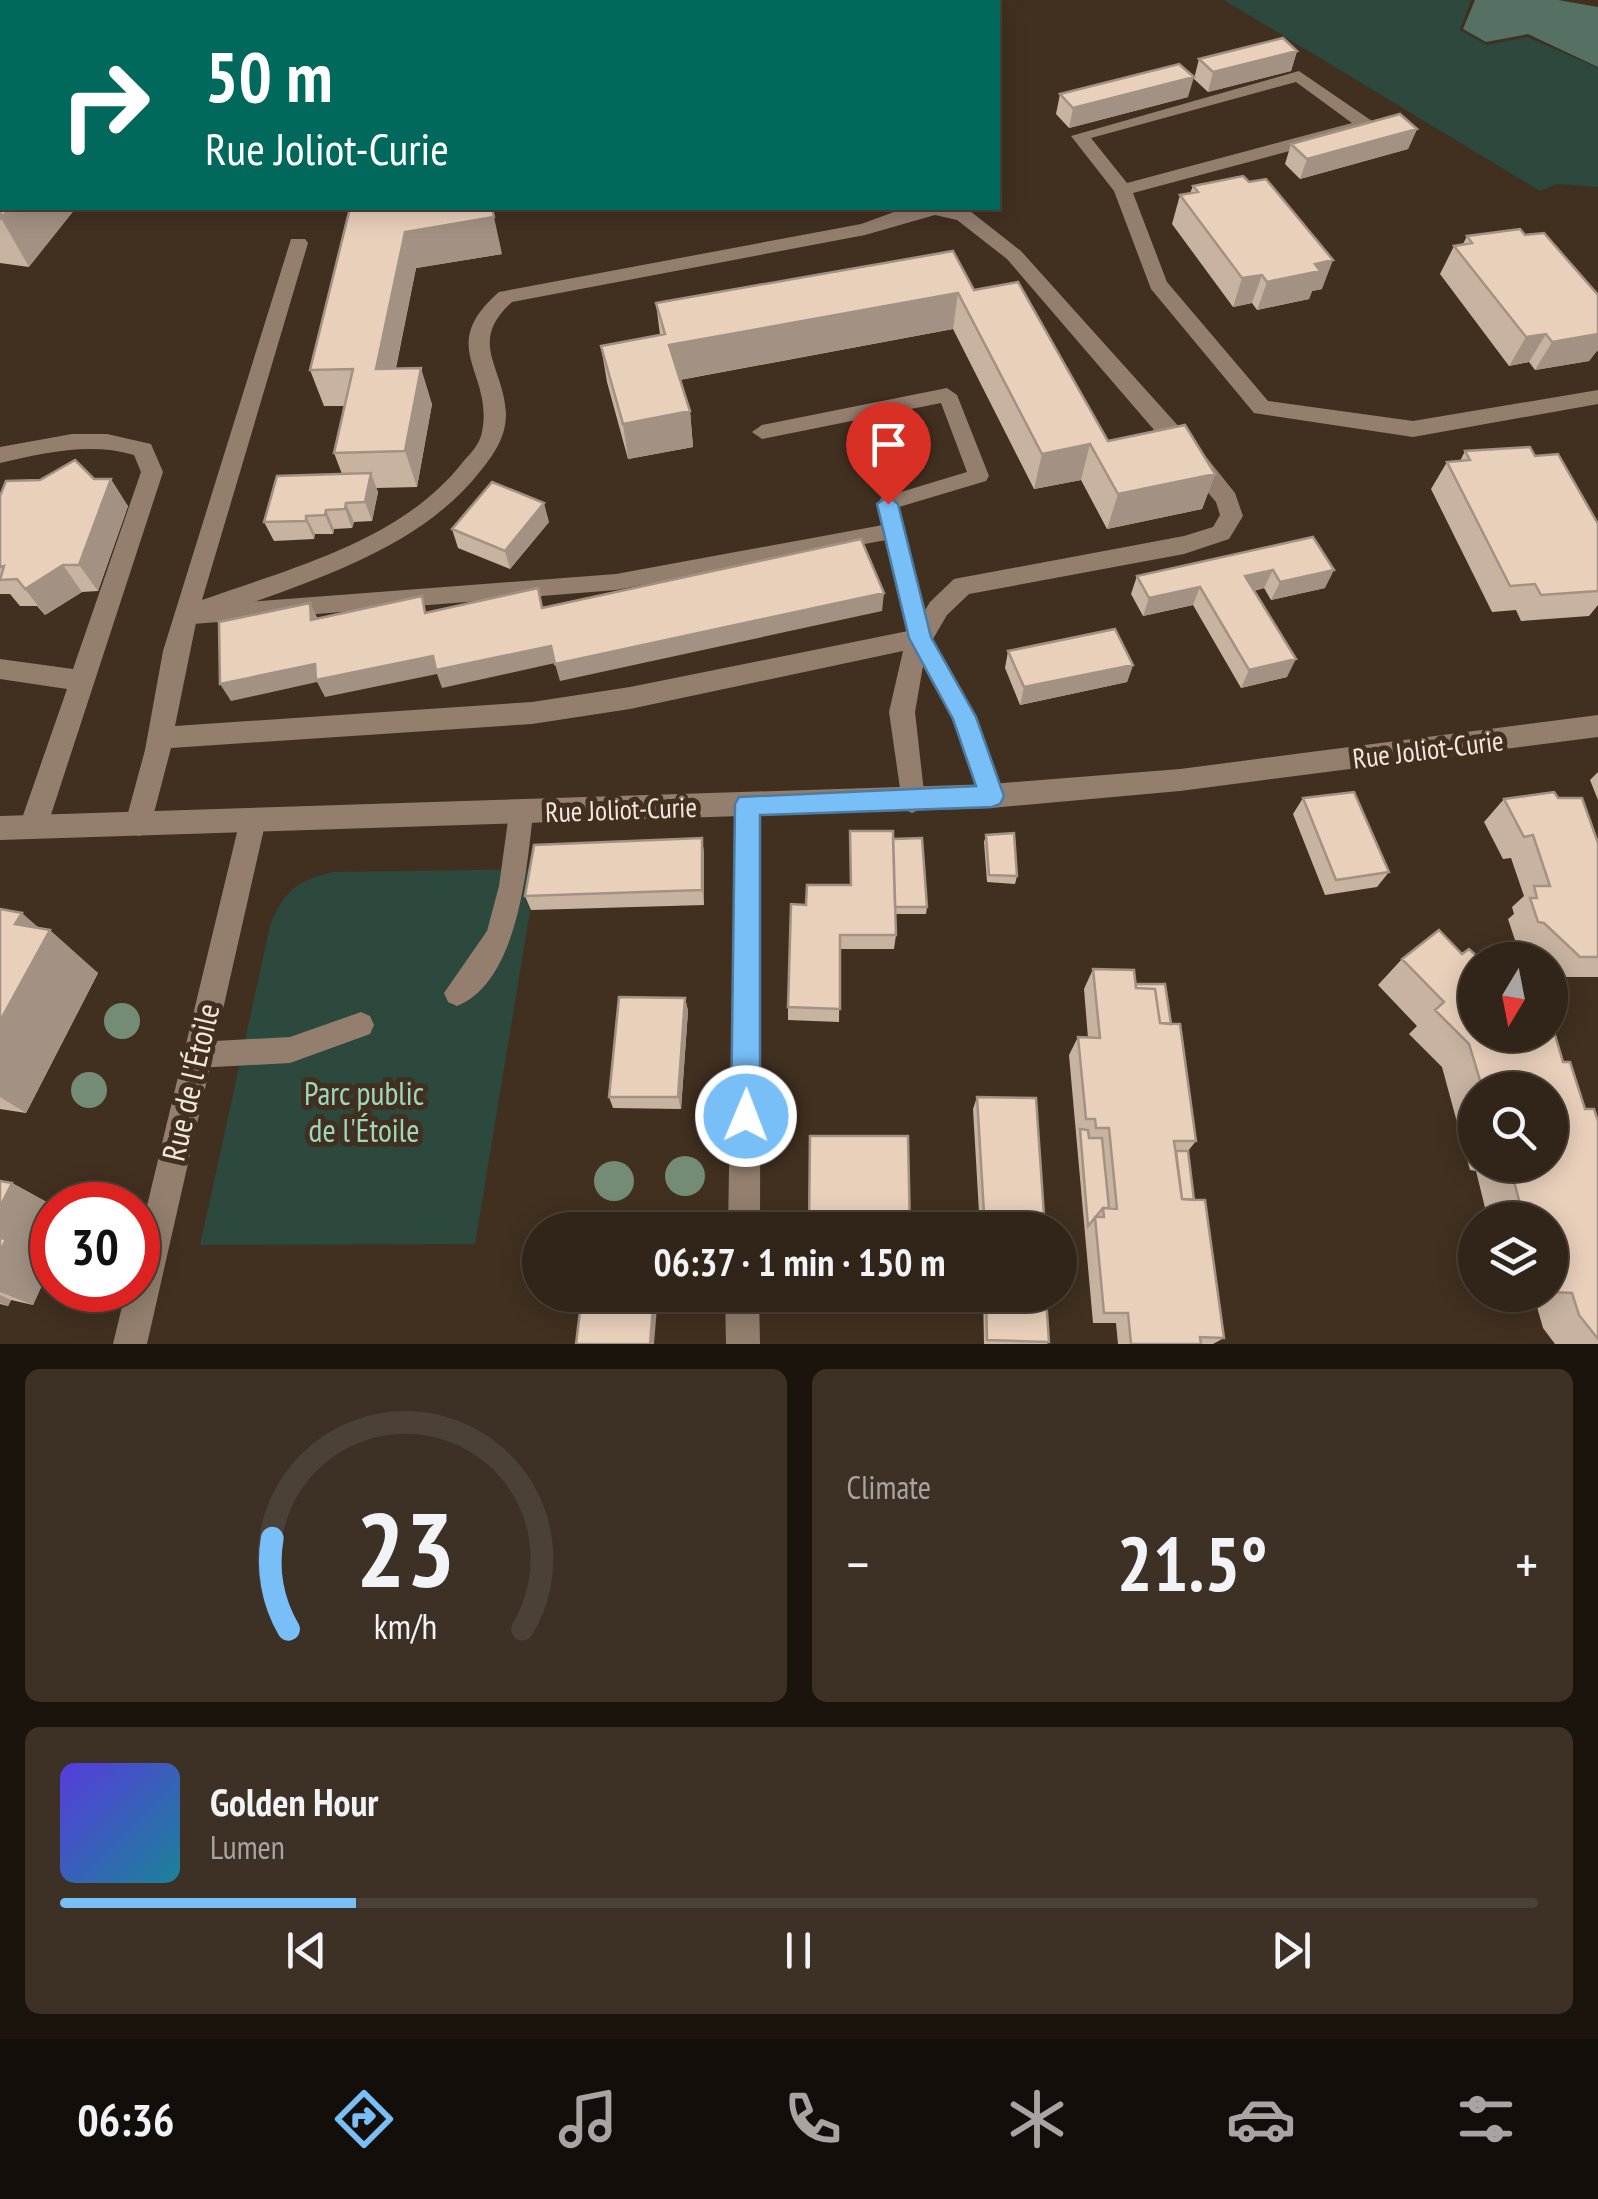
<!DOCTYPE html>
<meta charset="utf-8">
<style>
body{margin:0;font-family:"PT Sans Narrow",sans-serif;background:#3d3025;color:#f1f3f6;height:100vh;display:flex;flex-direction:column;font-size:38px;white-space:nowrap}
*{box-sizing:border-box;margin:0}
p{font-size:32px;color:#a8a4a2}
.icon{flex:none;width:55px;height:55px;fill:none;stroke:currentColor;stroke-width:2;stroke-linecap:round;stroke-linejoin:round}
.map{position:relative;height:1344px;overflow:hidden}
.panel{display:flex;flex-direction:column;gap:25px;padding:25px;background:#1b140d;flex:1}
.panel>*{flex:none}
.guide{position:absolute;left:0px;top:0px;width:1000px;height:210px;box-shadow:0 5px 25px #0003,0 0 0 2px #4c4137;background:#00695c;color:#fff;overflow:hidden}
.needle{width:65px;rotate:190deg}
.tools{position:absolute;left:1458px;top:942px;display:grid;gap:20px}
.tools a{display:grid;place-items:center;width:110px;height:110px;border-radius:50%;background:#312418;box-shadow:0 5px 25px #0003,0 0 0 2px #4c4137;font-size:50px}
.speed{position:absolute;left:30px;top:1182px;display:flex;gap:20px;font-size:50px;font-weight:700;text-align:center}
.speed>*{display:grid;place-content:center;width:130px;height:130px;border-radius:50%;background:#312418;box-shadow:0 5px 25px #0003,0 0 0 2px #4c4137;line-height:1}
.speed .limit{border:15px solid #d22;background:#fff;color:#111}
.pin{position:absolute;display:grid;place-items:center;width:85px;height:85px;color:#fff;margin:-102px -42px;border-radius:50% 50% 50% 0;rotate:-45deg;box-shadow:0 0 10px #0007}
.pin .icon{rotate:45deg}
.me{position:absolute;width:110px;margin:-55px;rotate:1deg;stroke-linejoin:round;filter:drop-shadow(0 0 8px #0008)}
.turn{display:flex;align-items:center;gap:35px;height:210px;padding:0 40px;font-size:45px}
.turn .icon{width:130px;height:130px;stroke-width:2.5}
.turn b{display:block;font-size:70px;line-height:85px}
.big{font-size:75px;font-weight:700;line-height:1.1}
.panel .widget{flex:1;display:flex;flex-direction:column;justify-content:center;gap:15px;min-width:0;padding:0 35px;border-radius:15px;background:#3d3025}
.panel .dial{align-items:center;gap:0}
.dial svg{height:260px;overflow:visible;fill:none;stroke:#4c4137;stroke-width:7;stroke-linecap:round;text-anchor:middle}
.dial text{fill:#f1f3f6;stroke:none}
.song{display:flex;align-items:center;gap:30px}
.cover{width:120px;height:120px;border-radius:15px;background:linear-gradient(135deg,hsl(250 70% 55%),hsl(190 70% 35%))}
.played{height:10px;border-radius:5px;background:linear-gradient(90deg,#78bff7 20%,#4c4137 20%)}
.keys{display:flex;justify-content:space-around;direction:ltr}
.heat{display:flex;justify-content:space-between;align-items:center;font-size:55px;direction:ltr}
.panel .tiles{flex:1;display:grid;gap:25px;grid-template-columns:1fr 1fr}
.widget:last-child{grid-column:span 2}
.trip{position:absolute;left:522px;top:1212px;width:555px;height:100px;border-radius:50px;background:#312418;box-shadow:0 5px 25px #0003,0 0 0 2px #4c4137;font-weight:700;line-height:100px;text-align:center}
.menu{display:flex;height:160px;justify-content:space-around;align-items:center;background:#140e0a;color:#a8a4a2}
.menu .icon{width:70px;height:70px}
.menu .on{color:#78bff7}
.menu b{font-size:45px;color:#f1f3f6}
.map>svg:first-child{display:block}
.green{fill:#2d483c}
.forest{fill:#547163}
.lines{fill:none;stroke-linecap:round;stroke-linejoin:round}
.service{fill:#947f6e;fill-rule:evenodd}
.minor{fill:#947f6e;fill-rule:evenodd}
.secondary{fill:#947f6e;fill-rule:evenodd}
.tree{fill:#748c76}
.wall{fill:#c8b3a1;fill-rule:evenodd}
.shaded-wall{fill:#a39283}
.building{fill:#e9d0bb;stroke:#a39283;stroke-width:2.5}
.route{fill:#78bff7;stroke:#4e7ca1;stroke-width:2.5}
.labels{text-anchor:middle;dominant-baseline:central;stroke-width:10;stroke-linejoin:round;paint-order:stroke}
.street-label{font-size:28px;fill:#f2e6dd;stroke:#413020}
.near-street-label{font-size:32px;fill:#f2e6dd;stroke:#413020}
.near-park-label{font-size:32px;fill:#9ed7bc;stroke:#413020}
</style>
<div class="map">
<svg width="1598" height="1344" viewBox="0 0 1598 1344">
<rect width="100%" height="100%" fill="#413020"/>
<!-- green -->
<path class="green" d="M1224,0h247l-11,30 27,15 40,-8 71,31v119l-41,-3 -17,7z
M537,869l-62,375 -275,1 70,-319c13,-34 27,-46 63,-54z"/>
<!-- forest -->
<path class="forest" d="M277,0h368l-372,2z
M1475,0h83l40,7v60l-70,-33 -42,8 -23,-13z"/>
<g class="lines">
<!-- service -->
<path class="service" d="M947,388l10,7 32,81 -3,5 -87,26 32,131 -3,6h-16l-3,-6 -23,-98 -270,50 -423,34 -11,-9 11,-9 423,-32 267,-49 -5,-22 3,-5 86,-26 -26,-69 -179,36 -10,-7 10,-7z
M521,802l9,3 3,8c-6,55 -15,169 -76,193l-9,-4 -4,-9 43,-62 12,-45 10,-73 3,-8z
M361,1012l9,4 4,9 -4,9 -80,29 -94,5 -10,-4 -4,-9 4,-9 10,-4 94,-5z"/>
<!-- minor -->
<path class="minor" d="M1299,71l73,50v8l-239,64 34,89 101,119 145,20 185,-31v14l-185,33 -159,-24 -103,-124 -37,-98 -43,-55zM1296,82l56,41 -225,60 -36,-45z
M905,208l65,3 51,40 186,207 28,35 8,23 -14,23 -45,15 -215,40 -22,21 -14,24 44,78 27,79 -4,8 -9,4 -9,-4 -30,-85 -29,-53 -8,46 10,89 -4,8 -9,4 -9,-4 -14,-97 14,-61 -273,58 -98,15 -361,24 -22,84 -10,4 -10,-4 -4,-8 20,-74 18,-99 128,-412h14l3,4 -106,357c89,-32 199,-59 260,-137 8,-9 18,-19 20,-31 12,-61 -47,-84 17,-140l362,-68zM935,215l22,5 50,39 209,243 4,13 -7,12 -29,9 -230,43 -24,23 -17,28 -283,57 -98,15 -357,24 21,-103c99,-38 219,-67 286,-154 13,-16 24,-33 24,-55 -2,-48 -39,-71 6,-112l353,-67z
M72,434h35l44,10 12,28 -116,355 -4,8 -10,4 -10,-4 -4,-8 48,-138 -67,-10v-20l73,10 68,-197 -7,-17c-45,-13 -90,-2 -134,8v-16z
M748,792l9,4 4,8 -1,426h-32l7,-426 4,-8z
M253,808l10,4 3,8 -119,524h-34l13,-54h12v-47l102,-423 3,-8z
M725,1295h34l1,49h-34z"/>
<!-- secondary -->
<path class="secondary" d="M1598,715v22l-418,54 -189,17 -991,32v-24l991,-32 189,-15z"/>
</g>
<!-- trees -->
<g class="tree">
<circle cx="122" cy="1021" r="18"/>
<circle cx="89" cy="1090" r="18"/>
<circle cx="685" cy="1176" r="20"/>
<circle cx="614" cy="1181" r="20"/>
</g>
<!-- wall -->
<path class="wall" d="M1297,51l-6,20 -83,21 -14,-13 5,-20z
M1060,94l128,3 -119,31 -13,-14z
M0,111l29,156 -29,-4z
M1417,129l-9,20 -108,30 -15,-15 6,-20z
M1193,186l129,103 -10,2 -3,8 -52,11 -5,-7 -19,4 -61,-83 8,-29 10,-2z
M350,208l152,46 -86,14 -20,100 36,36 -15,83 -41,1 2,4 -6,29 -18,1 -2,6 -18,1 -1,5h-18l-1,5 -40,2 -10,-19 78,-48 -8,-21 11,-47h-21l-14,-36z
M1467,236l129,116 -7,9 -54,9 -6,-8 -20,4 -69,-92 14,-28 9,-2z
M974,290l134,151 107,33 -13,35 -95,20 -26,-49 -47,9 -81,-160 -273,51 10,31 3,36 -65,12 -21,-77 -6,-36 59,-11 -4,-32z
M1465,451l133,73v81l-9,11 -68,5 -5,-11 -24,2 -61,-123 16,-27 13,-1z
M94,479l34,27 -30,85 -16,1 -37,23 -8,-9h-17l-10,-12h-10v-98z
M549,522l-39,47 -52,-21 -6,-19z
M1313,537l12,51 -54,12 -7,-12 -10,3 33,86 -46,11 -48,-83 -50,11 -12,-22 6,-18z
M1008,651l125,14 -6,17 -107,23 -15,-37z
M1598,772v28l-8,-20z
M1303,798l86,74 -12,15 -52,8 -32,-81z
M1558,798l40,45v134h-42l-6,-6v-11h-12l-17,-16 -5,-1 -8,-24 6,-5 -2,-7 12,-11 -13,-38 -8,1 -19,-37 20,-23z
M850,831l43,8 34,68 -1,7h-31l1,21 -2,14h-54l-1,73 -51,-2v-13l18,-102 44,-20z
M986,835l31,41 -2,8 -28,-2 -3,-40z
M702,838l2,16v51l-173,5 -6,-14z
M0,909l39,19 59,45 -72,140 -26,-4z
M1402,959l161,103 22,47 13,12v223h-43l-12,-16 -6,-21 -29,-1 -3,-11h45v-75h-62l-12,-49 -6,-1 -28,-103 -33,-33 8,-8 -39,-41zM1475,1090h75v75h-75z
M1093,969l43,15 35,40 25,117 -8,10 6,49 30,138 -11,6h-95l-2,-21h-23l-24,-268 9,-18 10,1 -4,-49z
M685,998l3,13 -7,98 -68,-1 -4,-11z
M977,1097l68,133h-65l-7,-121z
M0,1181l12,2 40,22v14l-16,34 16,7v3l-19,42 -22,-5 -3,6 -8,-2z
M983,1295h64l-1,2 3,45 -2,2h-63z"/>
<!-- shaded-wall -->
<path class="shaded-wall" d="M111,0h26l1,2h-25z
M137,0h52l1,2h-52z
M1297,51l-6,20 -83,21 5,-20z
M1194,77l-6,20 -119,31 4,-20z
M1417,129l-9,20 -108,30 7,-20z
M9,208h67l-47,59 -28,-49z
M494,217l8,37 -86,14 -28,137 -12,-36 29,-137z
M1333,260l-11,29 -10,2 -3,8 -52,11 10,-28 48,-18z
M1262,275l-10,28 -19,4 9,-29z
M958,293l-5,36 -280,52 -4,-36z
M1598,331v20l-2,1 -7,9 -54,9 17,-28z
M1546,334l-17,28 -20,4 17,-29z
M421,368l11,36 -15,83 -12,-36z
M690,411l3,36 -65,12 -5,-35z
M1090,444l-9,36 -47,9 8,-35z
M371,473l7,19 -6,29 -7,-19z
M1215,474l-13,35 -95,20 11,-35z
M111,479l17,27 -30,85 -19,-26z
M346,503l8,19 -2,6 -7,-19z
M544,503l5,19 -39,47 -5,-18z
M326,510l8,19 -1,5 -8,-19z
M306,516l9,18 -1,5 -8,-18z
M63,565l19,27 -37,23 -20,-26z
M1273,570l-9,18 -27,6 8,-18z
M1334,570l-9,18 -54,12 9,-18z
M1200,587l-7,18 -50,11 6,-18z
M884,593l-2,18 -322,70 -5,-17z
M310,603l9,18 -8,-1z
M551,646l4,17 -113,25 -5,-14 -112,23 -8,-15 -86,19 -11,-17 95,-20z
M1296,659l-9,18 -46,11 8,-18z
M1133,665l-6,17 -107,23 4,-18z
M702,838l2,16v51l-2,-15z
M22,913l25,22 3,-5 48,43 -72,140 -26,-16v-76l15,-97z
M685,998l3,13 -7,98 -3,-12z
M12,1183l40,22v14l-16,34 16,7v3l-19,42 -33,-13v-85z
M0,1295l11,5 -3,6 -8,-3z
M654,1295h4l-4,49h-4z"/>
<!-- building -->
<path class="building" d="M59,0h52l-9,2h-42z
M1283,38l14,13 -84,21 -14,-13z
M1179,64l15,13 -121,31 -13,-14z
M0,111h2v97h7l-8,10z
M1400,114l17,15 -110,30 -16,-15z
M1243,176l6,6 17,-3 67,81 -18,4 5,7 -53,11 -5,-7 -20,3 -62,-83 18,-3 -5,-6z
M350,208h142l2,9 -89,15 -29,137 45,-1 -16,83 -71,2 19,-84 -43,1z
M1520,229l5,6 19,-2 54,62v39l-46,8 -6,-8 -20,3 -72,-91 18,-3 -5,-7z
M953,251l21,39 44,-8 90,159 77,-16 30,49 -97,20 -28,-50 -48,10 -84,-161 -289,52 21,66 -67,13 -22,-78 64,-12 -9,-31z
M1530,447l5,9 23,-2 40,70v67l-57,4 -6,-11 -25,2 -63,-124 23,-2 -5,-9z
M75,460l19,19h17l-32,86h-16l-38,24 -8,-10 -17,1 4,-14 -4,1v-71l6,-15 34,-1z
M371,473l-6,29 -19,1 -1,6 -19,1 -1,5 -19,1v5l-42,1 13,-46z
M492,482l52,21 -39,48 -53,-22z
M1313,537l21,33 -54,12 -7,-12 -28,6 51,83 -47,11 -49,-83 -51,11 -12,-22z
M861,539l23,54 -329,71 -4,-18 -115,24 -3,-14 -117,24 -1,-16 -95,20 -1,-62 91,-19 1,17 111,-24 3,17 113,-25 4,20z
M1115,629l18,36 -109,22 -16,-36z
M1354,792l35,80 -53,8 -33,-82z
M1554,792l4,6h24l16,45v114h-18l-36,-34 -6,-1 -8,-24h7l-3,-12h16l-17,-51 -9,2 -20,-38z
M850,831h43l3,104h-56v74l-52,-2 3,-103 15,1 1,-20h44z
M1014,833l3,43 -28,-1 -3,-40z
M702,838v52l-177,6 9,-51z
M922,838l5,69h-32l-2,-68z
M0,909l22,4 -7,11 35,6 -50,91z
M1439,930l23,24 7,-5 12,11h-6v75h75v-17l13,44h7l15,47h9l4,12v218l-19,-24 -7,-22 -22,-1v-72h-26l-14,-55h40v-75h-67l-14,-46 -34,-34 9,-8 -42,-43z
M1093,969l41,1 2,18 19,1 5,34 20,1 16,117h-22l8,58 23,1 19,138 -24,-1 1,7h-70l-3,-31h-24l-9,-96h9l-1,-9 14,1 -8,-81h-13l-1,-9h-9l-8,-82 22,1z
M1136,984h29l6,40 -11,-1 -5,-34 -19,-1z
M619,997l66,1 -7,99h-69z
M977,1097l59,1 9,132h-60z
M1080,1129l8,1 1,8h13l7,70h-6l-15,18z
M810,1136h98l2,94h-101z
M1176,1151h12l6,49 -12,-1z
M0,1181l12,2 -12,24z
M0,1238l6,1 -6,13z
M582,1295h72l-4,49h-74z
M986,1295l60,2 3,45 -62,-2z"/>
<!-- route -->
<path class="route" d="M888,496l10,8 33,133 45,80 28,79 -4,8 -8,3 -232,8v301l-5,10 -9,4 -10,-4 -5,-10 4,-312 4,-7 237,-11 -23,-67 -44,-81 -32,-134z"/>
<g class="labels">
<!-- street labels -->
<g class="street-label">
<text transform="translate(1428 749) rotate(-7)">Rue Joliot-Curie</text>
<text transform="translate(621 809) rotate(-2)">Rue Joliot-Curie</text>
</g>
<!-- near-street labels -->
<g class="near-street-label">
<text transform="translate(190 1082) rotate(-77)">Rue de l'Étoile</text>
</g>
<!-- near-park labels -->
<g class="near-park-label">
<text x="364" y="1093">Parc public<tspan x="364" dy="37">de l'Étoile</tspan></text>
</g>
</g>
</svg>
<div class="tools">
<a><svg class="needle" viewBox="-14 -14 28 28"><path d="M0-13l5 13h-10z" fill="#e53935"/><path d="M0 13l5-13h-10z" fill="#a8a4a2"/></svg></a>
<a><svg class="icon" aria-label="search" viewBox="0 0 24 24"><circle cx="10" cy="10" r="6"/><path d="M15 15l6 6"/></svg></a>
<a><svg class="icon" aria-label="layers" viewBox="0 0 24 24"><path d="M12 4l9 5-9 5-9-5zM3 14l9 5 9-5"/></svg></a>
</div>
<div class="speed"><div class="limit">30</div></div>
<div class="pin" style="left:888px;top:504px;background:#d93025"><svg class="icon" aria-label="arrive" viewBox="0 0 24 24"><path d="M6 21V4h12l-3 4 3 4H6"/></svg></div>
<svg class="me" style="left:746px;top:1116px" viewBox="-20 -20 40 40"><circle r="17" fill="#78bff7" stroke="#fff" stroke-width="3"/><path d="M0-11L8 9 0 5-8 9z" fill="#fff"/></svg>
<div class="trip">06:37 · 1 min · 150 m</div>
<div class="guide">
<div class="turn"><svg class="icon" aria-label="right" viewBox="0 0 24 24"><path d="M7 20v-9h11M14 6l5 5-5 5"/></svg><div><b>50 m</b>Rue Joliot-Curie</div></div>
</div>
</div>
<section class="panel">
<div class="tiles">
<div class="widget dial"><svg viewBox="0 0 100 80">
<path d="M14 69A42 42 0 1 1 86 69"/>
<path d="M14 69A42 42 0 0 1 9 41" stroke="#78bff7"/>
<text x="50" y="56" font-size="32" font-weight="700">23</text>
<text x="50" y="72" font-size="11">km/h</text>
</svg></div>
<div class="widget"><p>Climate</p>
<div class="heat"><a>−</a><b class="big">21.5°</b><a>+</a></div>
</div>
<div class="widget">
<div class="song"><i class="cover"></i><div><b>Golden Hour</b><p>Lumen</p></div></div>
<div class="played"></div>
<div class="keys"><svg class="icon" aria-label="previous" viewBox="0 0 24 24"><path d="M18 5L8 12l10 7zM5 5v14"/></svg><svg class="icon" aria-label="pause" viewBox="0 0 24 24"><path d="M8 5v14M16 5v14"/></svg><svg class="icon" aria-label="next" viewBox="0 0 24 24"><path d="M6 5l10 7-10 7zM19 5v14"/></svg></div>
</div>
</div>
</section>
<nav class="menu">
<b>06:36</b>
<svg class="icon on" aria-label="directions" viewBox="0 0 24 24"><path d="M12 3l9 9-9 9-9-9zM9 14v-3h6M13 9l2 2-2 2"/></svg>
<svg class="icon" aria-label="music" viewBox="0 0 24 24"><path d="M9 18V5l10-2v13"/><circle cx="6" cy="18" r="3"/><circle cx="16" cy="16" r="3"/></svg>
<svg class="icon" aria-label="phone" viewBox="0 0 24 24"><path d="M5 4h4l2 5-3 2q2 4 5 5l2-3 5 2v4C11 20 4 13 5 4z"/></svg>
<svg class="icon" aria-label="climate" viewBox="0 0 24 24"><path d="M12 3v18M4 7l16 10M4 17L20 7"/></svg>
<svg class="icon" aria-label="car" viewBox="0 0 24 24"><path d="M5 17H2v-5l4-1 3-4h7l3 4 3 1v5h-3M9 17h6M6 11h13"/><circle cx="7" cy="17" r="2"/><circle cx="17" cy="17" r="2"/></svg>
<svg class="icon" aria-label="filters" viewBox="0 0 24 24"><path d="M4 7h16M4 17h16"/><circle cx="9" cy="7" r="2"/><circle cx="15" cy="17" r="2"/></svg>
</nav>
